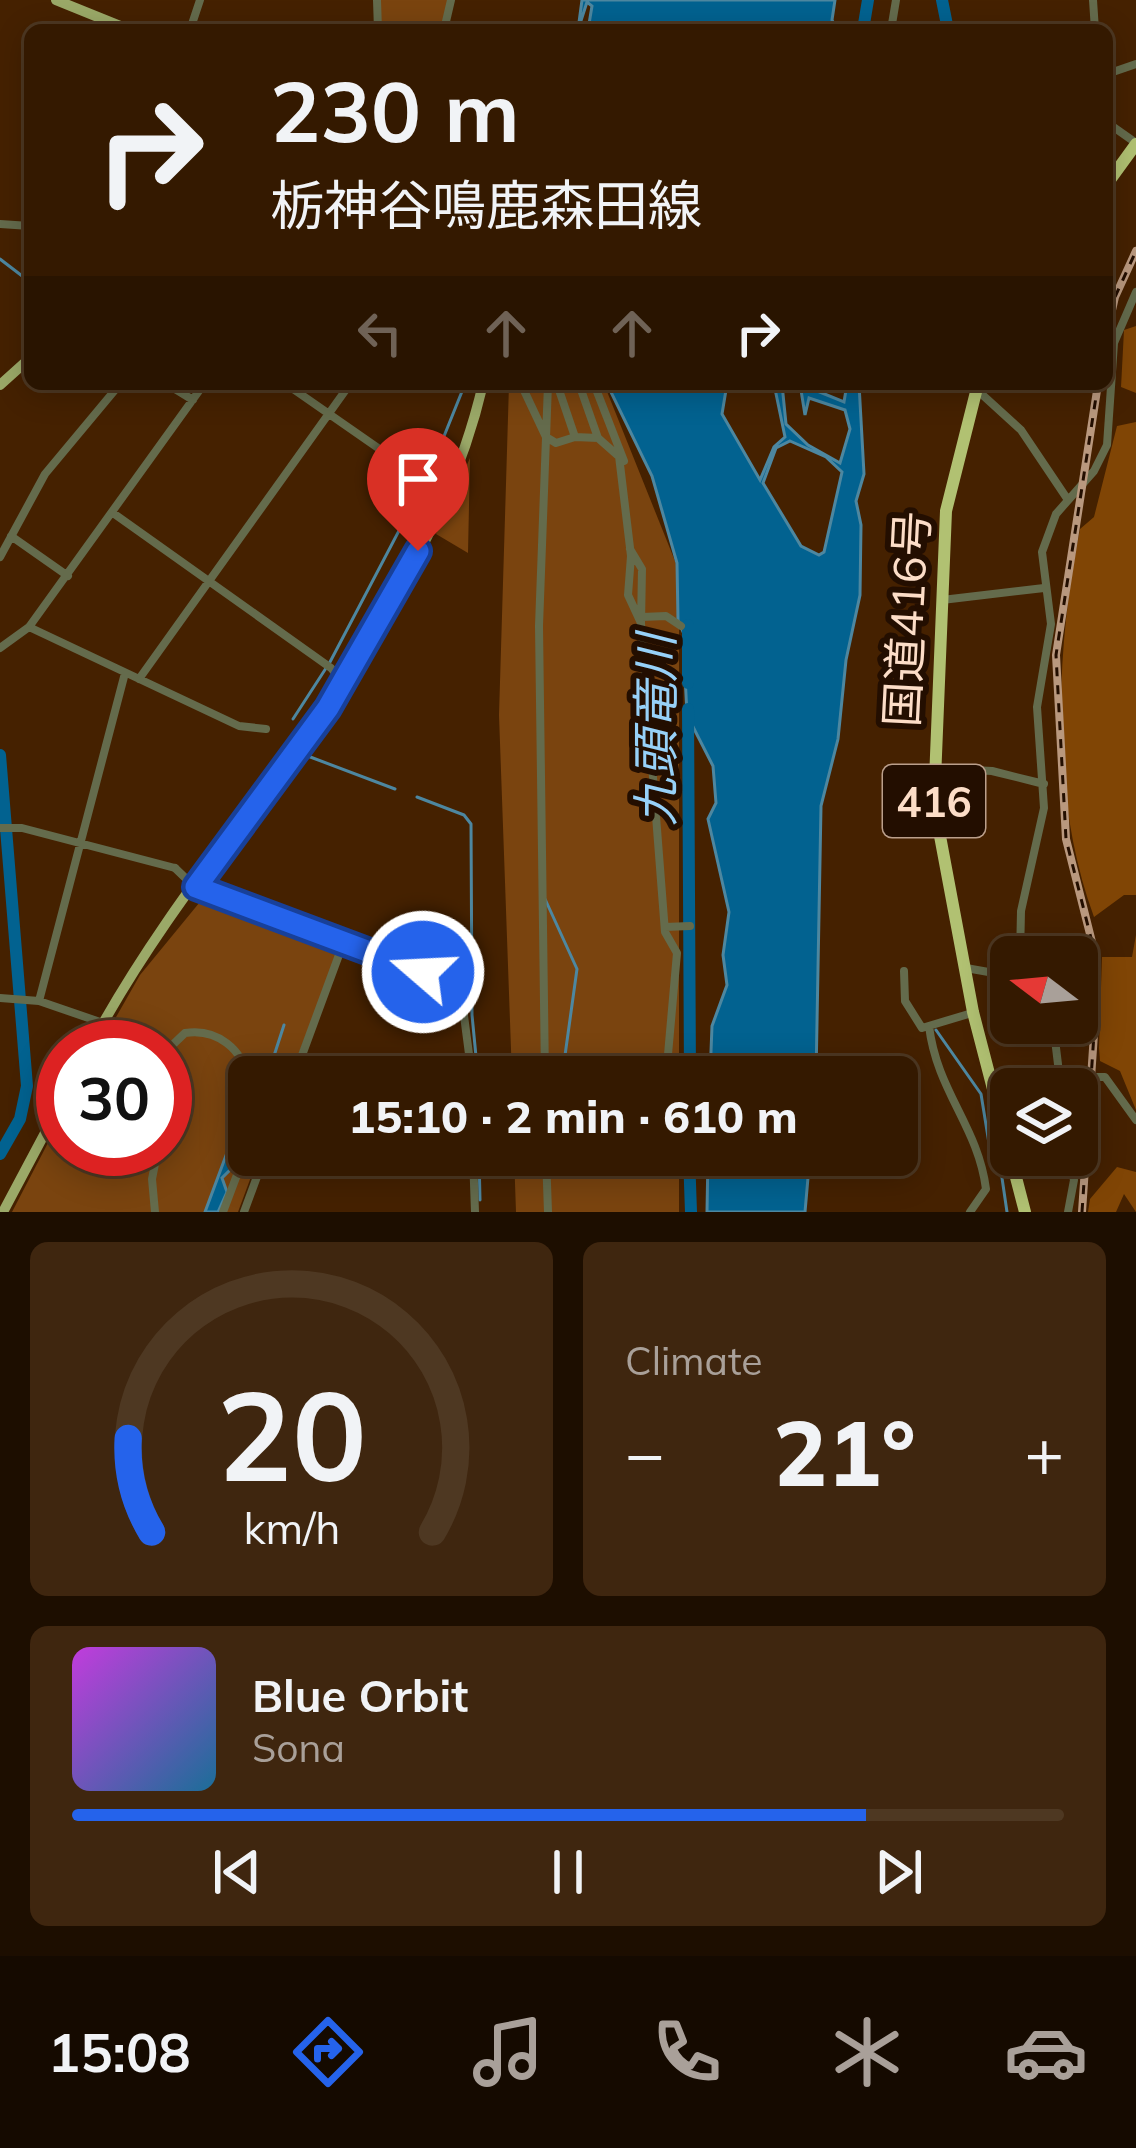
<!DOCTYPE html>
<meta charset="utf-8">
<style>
body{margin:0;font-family:Mulish,"Noto Sans JP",sans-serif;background:#3f260f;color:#f1f3f6;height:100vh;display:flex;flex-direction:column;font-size:45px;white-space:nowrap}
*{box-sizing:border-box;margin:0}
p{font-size:39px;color:#a9a099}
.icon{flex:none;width:66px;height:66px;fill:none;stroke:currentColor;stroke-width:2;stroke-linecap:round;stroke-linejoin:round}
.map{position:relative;height:1212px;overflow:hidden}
.panel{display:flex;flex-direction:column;gap:30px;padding:30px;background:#1d0e00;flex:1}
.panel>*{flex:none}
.hud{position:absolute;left:24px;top:24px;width:1089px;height:366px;border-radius:18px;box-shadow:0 6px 30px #0003,0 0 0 3px #4e3822;background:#341900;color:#f1f3f6;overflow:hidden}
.needle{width:78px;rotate:286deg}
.fabs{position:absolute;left:990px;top:936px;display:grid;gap:24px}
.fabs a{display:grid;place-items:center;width:108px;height:108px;border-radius:18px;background:#341900;box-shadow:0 6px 30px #0003,0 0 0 3px #4e3822;font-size:60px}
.speed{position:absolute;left:36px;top:1020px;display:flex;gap:24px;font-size:60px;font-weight:700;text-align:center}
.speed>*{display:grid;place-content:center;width:156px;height:156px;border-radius:50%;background:#341900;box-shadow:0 6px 30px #0003,0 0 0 3px #4e3822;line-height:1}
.speed .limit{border:18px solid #d22;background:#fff;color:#111}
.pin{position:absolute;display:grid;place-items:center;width:102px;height:102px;color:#fff;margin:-123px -51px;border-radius:50% 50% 50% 0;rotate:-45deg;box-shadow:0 0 12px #0007}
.pin .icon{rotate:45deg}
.me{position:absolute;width:132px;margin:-66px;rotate:289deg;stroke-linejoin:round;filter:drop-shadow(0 0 9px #0008)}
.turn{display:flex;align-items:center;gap:42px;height:252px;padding:0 48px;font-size:54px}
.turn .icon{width:156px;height:156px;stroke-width:2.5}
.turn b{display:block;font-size:84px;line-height:102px}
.lanes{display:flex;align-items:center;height:114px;padding:0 48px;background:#0003;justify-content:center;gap:60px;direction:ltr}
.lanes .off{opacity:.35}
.big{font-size:90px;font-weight:800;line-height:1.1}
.panel .widget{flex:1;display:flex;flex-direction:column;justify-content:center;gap:18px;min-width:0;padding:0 42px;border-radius:18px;background:#3f260f}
.panel .dial{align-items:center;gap:0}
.dial svg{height:312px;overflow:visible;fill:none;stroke:#4e3822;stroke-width:7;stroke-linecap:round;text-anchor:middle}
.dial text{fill:#f1f3f6;stroke:none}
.song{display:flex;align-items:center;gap:36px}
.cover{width:144px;height:144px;border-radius:18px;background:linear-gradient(135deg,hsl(290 70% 55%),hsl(200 70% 35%))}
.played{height:12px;border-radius:6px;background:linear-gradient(90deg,#2563eb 80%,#4e3822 80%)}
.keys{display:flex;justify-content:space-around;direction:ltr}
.heat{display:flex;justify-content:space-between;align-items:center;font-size:66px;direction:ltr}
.panel .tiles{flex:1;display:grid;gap:30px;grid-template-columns:1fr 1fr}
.widget:last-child{grid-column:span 2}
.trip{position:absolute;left:228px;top:1056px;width:690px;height:120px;border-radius:18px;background:#341900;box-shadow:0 6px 30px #0003,0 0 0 3px #4e3822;font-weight:800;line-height:120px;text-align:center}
.tabs{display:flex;height:192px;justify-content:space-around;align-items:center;background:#150a00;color:#a9a099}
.tabs .icon{width:84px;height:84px}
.tabs .current{color:#2563eb}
.tabs b{font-size:54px;color:#f1f3f6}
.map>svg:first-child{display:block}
.green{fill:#7a440f}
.forest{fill:#804505}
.water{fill:#026290;stroke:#4d87a0;stroke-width:3;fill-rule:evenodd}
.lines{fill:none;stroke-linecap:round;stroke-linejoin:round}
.stream{stroke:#4d87a0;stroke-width:3}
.river{stroke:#026290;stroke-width:12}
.minor{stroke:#646b4c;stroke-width:8}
.major{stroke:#9ba968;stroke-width:10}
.highway{stroke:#b1c172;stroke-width:12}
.rail-casing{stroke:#b9987e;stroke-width:8}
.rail{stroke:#230e00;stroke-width:3;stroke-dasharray:9;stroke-linecap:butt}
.minor-bridge{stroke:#646b4c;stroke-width:8}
.route-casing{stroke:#184099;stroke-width:30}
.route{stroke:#2563eb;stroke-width:21}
.labels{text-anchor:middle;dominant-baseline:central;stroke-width:12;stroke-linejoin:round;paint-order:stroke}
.shield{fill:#230e00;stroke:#bb9f8b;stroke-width:3}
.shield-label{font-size:42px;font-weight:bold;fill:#fcddc7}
.street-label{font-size:45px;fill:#fcddc7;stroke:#230e00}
.water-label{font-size:48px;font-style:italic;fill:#97d1f8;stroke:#230e00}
</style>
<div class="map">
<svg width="1136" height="1212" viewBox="0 0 1136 1212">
<rect width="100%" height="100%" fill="#452100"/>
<!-- green -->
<path class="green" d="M379,0h72l-7,30h-64z
M509,384h95l75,187v506h-167l-13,-362z
M470,458l-2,95 -32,-19z
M204,897l129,49 4,7 -47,124h-41v78h10l-21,57h-226l51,-98v35h102v-102h-66l41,-72z
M514,1155h165v57h-163z"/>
<!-- forest -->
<path class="forest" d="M1136,326v67l-15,-6 3,-57z
M1136,422v473h-12l-30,22c-44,-121 -39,-264 -14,-388l14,-12 23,-91z
M1136,935v175l-16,-39 -20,-10 -1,-13 3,-91h30z
M1117,1167l19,5v40l-12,-18 -8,18h-28l2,-13z"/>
<!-- water -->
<path class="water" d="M582,0h253l-3,20 5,10h-249l4,-24 -5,-4 -9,28z
M607,384h120l-5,30 38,66 14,-33 11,-10 -11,-53h8l4,40 22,21 32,18 10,-34 -5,-19 -36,-12 -4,17 -5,-31 44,18 3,-18h12l5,90 -8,27 5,24 -1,70 -14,65 -8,79 -17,67 -5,271h-106l2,-51 15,-41 -4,-30 6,-43 -21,-93 8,-16 -3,-37 -26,-51 -2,-40 7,-22 -14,-33 -1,-57 -25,-87zM790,441l36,16 16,15 -18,80 -5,3 -18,-9 -38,-63 13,-35z
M244,1107l-7,56 -15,15 5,14 -9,20h-13z
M708,1155h102l-5,57h-98z"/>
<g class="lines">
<!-- stream -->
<path class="stream" d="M0,259l30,23
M428,476l37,-92
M293,719l37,-57 93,-177
M305,755l90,34
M417,797l47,18 7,9 1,191 6,62
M545,899l32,70 -15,108
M936,1030l45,64 12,74
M271,1065l13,-40
M245,1107l4,-13
M479,1155l1,45
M1001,1171l6,41"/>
<!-- river -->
<path class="river" d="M942,0l6,30
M863,30l5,-30
M688,683v-58
M688,709l2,368
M0,755l27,331 -7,33 -20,35
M689,1155l2,57"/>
<!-- minor -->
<path class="minor" d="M377,0l1,30
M1093,0l2,30
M190,30l10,-30
M444,30l7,-30
M891,30l5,-30
M1107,74l29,-10
M1107,113l5,13 24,17
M0,224l30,2
M167,384l26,16
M286,384l151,105 2,21
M521,384l25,53 10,6 19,-6 -18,-53
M594,384l30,77 -26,-23
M976,389l45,41 47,70
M575,437l23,1 -19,-54
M619,456l12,100 -3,39 13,28 1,-54 -12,-20
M113,513l218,155 5,6 -12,25
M11,536l57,40
M0,557l45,-83 75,-90
M942,600l102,-12
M642,617l24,-1 15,10
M641,623l24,309 12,21 -11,124
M29,627l210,99 27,3
M0,648l29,-21 175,-243
M139,679l211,-295
M934,768l58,3 52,13
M0,828h22l153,40
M199,889l261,96 12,92
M665,927l25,-1
M1020,957l1,-46 23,-103 -7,-101 14,-83 -9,-72 14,-38 38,-43 13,-26 7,-102 22,-51
M966,968l45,8
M904,971l1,30 17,27 50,-15
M0,998l39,3 64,22
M39,1001l86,-328
M1053,1023l8,66
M929,1026c8,66 49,100 57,163l-16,23
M165,1052l20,-19c32,-5 58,16 64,48
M294,1077l49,-133
M545,1077l-6,-451 9,-242
M1060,1077h45l31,43
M473,1155l2,57
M546,1155l2,57
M1067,1155l7,25 -6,32
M155,1212l-3,-33 6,-30
M223,1212l20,-53 6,-39
M244,1212l21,-57"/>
<!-- major -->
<path class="major" d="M56,0l74,30
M0,385l30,-27
M90,1047c120,-227 333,-405 393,-663
M3,1212l60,-113"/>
<!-- highway -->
<path class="highway" d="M1107,184l29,-40
M978,384l-32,127 -12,293 39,208 52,200"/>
<!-- rail casing -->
<g class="rail-casing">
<path id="rail" d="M1107,332l8,-35 21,-46
M1082,1212l15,-223 -4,-43 -27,-107 -10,-184 42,-271"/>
</g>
<!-- rail -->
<use href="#rail" class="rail"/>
<!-- minor-bridge -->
<path class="minor-bridge" d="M175,868l27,26"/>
</g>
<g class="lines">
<!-- route casing -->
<g class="route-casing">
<path id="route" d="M418,551l-90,157 -132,179 227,85"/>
</g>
<!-- route -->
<use href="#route" class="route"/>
</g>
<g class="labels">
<!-- shield labels -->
<rect class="shield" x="883" y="765" width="102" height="72" rx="9"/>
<g class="shield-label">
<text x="934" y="801">416</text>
</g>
<!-- street labels -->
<g class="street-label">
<text transform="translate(906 619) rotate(-87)">国道416号</text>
</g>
<!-- water labels -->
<g class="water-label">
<text transform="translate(655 730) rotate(-90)">九頭竜川</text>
</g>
</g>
</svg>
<div class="fabs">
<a><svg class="needle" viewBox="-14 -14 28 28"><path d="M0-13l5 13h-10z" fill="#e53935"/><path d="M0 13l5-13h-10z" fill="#a9a099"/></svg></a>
<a><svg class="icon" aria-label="layers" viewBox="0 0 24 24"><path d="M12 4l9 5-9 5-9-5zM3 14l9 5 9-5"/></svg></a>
</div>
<div class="speed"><div class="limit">30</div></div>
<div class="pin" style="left:418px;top:551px;background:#d93025"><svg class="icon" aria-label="arrive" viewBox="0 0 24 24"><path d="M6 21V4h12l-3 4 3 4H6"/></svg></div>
<svg class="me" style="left:423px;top:972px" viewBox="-20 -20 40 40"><circle r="17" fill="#2563eb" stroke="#fff" stroke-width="3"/><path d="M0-11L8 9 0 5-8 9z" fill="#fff"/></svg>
<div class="trip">15:10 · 2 min · 610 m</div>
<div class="hud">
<div class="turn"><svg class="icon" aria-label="right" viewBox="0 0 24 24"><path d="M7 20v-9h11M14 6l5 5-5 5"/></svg><div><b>230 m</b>栃神谷鳴鹿森田線</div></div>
<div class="lanes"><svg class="icon off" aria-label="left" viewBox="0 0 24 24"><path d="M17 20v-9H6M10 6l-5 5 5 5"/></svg><svg class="icon off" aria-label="ahead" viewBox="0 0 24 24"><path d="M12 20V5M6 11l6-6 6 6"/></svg><svg class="icon off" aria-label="ahead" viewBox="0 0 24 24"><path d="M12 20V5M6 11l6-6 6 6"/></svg><svg class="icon" aria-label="right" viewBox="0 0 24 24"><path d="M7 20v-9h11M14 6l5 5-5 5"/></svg></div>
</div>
</div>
<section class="panel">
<div class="tiles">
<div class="widget dial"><svg viewBox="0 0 100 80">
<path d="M14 69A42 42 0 1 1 86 69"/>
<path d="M14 69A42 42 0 0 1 8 45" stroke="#2563eb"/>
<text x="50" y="56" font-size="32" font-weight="700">20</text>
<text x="50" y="72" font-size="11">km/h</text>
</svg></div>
<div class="widget"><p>Climate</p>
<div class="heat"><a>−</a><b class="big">21°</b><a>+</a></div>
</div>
<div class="widget">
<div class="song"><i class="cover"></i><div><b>Blue Orbit</b><p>Sona</p></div></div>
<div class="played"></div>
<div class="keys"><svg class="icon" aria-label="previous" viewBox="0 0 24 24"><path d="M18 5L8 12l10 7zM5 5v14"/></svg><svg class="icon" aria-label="pause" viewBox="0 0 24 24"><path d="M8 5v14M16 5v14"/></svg><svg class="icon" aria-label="next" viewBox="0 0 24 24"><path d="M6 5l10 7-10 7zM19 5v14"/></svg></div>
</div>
</div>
</section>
<nav class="tabs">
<b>15:08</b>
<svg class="icon current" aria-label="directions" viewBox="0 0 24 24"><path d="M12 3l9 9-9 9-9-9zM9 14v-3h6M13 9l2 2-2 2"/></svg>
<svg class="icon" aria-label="music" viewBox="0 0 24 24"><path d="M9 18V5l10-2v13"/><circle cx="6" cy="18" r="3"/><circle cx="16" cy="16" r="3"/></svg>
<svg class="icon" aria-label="phone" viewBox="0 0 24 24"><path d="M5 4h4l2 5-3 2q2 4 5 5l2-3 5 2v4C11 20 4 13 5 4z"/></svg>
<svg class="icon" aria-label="climate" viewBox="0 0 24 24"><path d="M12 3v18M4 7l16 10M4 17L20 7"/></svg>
<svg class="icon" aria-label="car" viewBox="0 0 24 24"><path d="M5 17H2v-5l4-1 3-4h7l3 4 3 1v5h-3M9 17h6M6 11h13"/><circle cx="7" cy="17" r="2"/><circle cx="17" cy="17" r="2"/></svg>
</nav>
